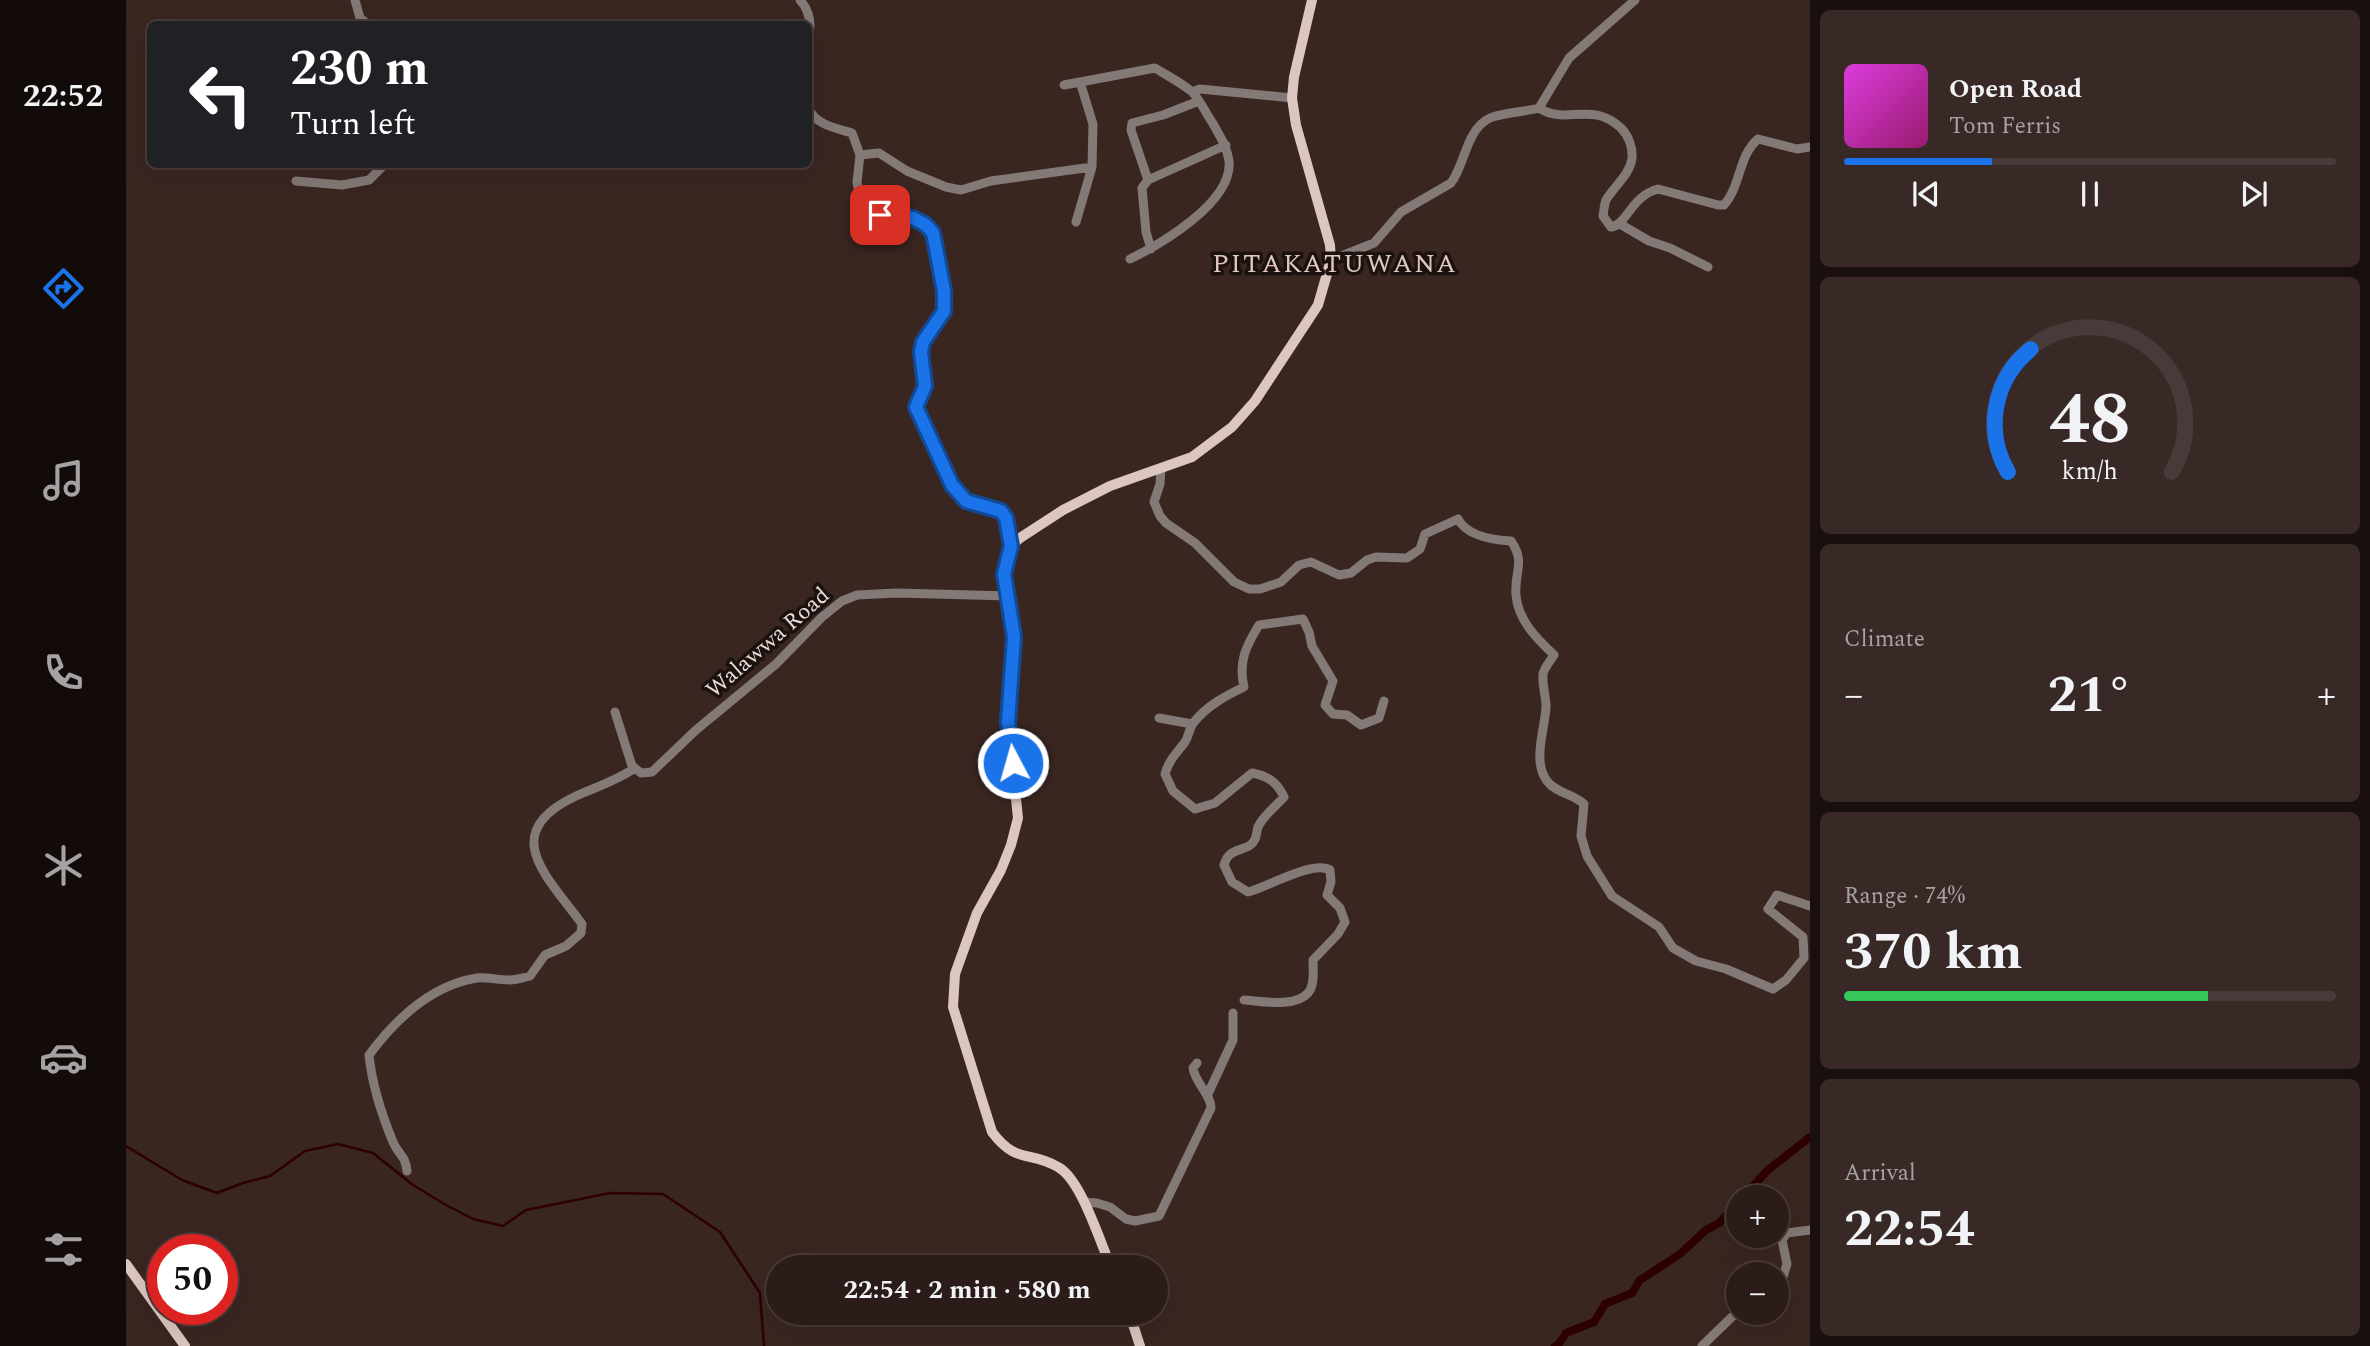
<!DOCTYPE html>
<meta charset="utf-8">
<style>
body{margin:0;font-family:Spectral,serif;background:#382926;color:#f1f3f6;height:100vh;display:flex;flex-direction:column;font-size:26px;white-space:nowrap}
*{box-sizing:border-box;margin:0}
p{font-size:23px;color:#a6a1a2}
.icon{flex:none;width:38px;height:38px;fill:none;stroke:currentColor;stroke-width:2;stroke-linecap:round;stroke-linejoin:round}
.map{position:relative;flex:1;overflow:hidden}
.drawer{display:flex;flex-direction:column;gap:10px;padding:10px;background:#180f0e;width:560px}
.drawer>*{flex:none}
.top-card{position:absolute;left:21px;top:21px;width:665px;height:147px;border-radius:10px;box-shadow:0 7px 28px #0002,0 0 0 2px #483a38;background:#202124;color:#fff;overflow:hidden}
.fabs{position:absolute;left:1600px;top:1185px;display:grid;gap:14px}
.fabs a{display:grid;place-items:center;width:63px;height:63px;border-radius:50%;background:#2c1c19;box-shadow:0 7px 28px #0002,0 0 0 2px #483a38;font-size:35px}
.speed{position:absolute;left:21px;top:1234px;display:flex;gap:14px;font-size:35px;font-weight:700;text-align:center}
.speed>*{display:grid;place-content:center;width:91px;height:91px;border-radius:50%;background:#2c1c19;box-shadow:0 7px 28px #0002,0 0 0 2px #483a38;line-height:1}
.speed .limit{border:10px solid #d22;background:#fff;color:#111}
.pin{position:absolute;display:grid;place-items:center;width:60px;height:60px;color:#fff;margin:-30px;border-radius:14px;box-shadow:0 4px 10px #0006}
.me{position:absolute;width:77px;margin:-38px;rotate:354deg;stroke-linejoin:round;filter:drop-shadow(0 0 5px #0008)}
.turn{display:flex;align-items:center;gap:24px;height:147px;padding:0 28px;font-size:32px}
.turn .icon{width:91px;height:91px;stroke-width:2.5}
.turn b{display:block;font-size:49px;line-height:60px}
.big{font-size:52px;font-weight:700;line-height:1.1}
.drawer .card{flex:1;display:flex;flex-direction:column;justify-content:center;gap:10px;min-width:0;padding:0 24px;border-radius:10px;background:#382926}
.drawer .dial{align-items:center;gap:0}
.dial svg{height:182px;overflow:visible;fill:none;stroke:#483a38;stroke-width:7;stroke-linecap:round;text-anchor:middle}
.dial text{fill:#f1f3f6;stroke:none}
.song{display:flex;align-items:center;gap:21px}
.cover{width:84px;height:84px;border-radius:10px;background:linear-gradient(135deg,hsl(300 70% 55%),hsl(320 70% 35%))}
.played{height:7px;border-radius:4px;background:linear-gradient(90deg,#1a73e8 30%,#483a38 30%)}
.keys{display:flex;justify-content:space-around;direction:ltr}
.heat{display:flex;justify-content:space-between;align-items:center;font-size:38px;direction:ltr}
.charge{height:10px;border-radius:5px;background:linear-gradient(90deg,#34c759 74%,#483a38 0)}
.trip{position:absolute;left:640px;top:1255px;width:402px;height:70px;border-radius:35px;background:#2c1c19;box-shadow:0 7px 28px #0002,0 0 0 2px #483a38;font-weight:700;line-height:70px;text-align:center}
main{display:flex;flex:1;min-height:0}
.tab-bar{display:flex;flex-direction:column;width:126px;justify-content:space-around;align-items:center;background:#120b0a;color:#a6a1a2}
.tab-bar .icon{width:49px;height:49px}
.tab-bar .current{color:#1a73e8}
.tab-bar b{font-size:32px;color:#f1f3f6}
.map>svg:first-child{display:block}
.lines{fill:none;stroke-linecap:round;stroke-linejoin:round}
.stream{stroke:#2d0000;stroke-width:2.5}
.canal{stroke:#2d0000;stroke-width:8}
.minor{stroke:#837976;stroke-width:9}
.major{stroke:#dcc6c0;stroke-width:10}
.route-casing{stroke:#114b97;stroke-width:18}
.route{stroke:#1a73e8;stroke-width:12}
.labels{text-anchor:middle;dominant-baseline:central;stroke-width:7;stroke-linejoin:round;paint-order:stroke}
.street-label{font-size:23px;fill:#e8dbd7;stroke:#1b120f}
.quarter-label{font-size:26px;letter-spacing:2px;fill:#e1c7c0;stroke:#1b120f}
</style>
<main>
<nav class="tab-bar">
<b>22:52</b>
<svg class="icon current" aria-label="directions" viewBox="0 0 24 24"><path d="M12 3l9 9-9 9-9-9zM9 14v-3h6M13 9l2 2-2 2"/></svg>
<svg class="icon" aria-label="music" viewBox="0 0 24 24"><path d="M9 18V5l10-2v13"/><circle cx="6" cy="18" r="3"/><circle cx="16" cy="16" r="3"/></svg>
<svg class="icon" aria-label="phone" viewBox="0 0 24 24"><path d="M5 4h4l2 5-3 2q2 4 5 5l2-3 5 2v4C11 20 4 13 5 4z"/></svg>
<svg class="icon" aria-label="climate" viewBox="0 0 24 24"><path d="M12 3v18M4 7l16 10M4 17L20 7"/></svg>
<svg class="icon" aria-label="car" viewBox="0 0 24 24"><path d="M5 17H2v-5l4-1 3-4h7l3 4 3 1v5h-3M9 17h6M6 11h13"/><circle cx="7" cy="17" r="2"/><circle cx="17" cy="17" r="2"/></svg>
<svg class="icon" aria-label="filters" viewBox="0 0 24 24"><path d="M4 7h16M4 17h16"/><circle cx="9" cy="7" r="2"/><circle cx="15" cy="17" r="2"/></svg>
</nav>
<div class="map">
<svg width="1684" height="1346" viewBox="0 0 1684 1346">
<rect width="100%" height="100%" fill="#3a2621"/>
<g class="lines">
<!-- stream -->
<path class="stream" d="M0,1146l56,34 35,13 26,-10 27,-7 35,-25 33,-7 35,9 40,32 33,20 27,14 30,7 23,-16 84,-17 53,1 57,38 40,61 4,53"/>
<!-- canal -->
<path class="canal" d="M1617,1197l25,-27 42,-33
M1429,1346l4,-2 7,-11 28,-11 11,-18 27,-11 8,-13 40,-26 26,-24 13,-7 19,-20"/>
<!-- minor -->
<path class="minor" d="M229,0l5,18 8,6
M674,0c10,11 12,24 8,39
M938,85l91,-17c11,7 25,14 36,23 9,8 14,21 21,31 7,13 15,24 17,39 4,41 -68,83 -99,98
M1066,92l8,-3 92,9
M682,108c8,17 27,20 44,25l8,22 -3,27 3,16 9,11 11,6 33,3 13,7 7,8 11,58v20l-21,31 -2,10 4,34 -9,21 36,78 14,16 35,10 5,7 5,28
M1413,108c27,18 52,-8 82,20 7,7 12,19 11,30 -2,17 -18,28 -26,42 -2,5 -2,11 -3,16l8,11c16,-2 20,-31 47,-38l60,16h6c17,-19 14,-49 34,-66l39,10 13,-2
M734,155l19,-2 28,18 39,16 15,3 30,-9 101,-14
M1022,180l-17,-50 1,-7 31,-8 36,-14
M170,181l46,4 27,-5 16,-16
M950,222l16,-55 1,-43 -13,-42
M1494,224l29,17 21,7 38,19
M1025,249l-5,-17 -4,-44 6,-8 78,-35
M1205,260l43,-17 27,-31 50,-29c14,-18 15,-54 39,-65 11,-5 35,-6 49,-10l30,-50 66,-58
M1035,468l-1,16 -6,18 6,14 6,7 29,20 39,39 15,7h11l21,-7 18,-17 12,-3 28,13 12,-2 16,-13 9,-3 31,1 13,-9 5,-15 33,-15c9,17 35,21 53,22 15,22 3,30 5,54 2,25 20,43 38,60 -4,6 -10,13 -11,19 -1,11 3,22 3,33 -1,22 -14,54 1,74 9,12 26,13 37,23l-3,32 6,20 25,40 47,31 14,21 23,13 30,8 47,20 13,-9 18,-22 -1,-21 -35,-28 9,-14 33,11
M489,712l17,54 9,7 11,-1 44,-42 80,-66 46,-47 20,-16 15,-6 39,-2 114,3
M1033,718l33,6
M1118,1000c17,1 51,8 64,-7 7,-8 5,-23 5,-33l25,-26 7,-12 -5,-14 -13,-13 4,-13 -1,-12c-17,-10 -62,17 -82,22l-16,-10 -8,-17c4,-15 13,-13 25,-19 8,-5 7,-12 9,-19 4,-10 19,-22 26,-30 -7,-15 -16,-21 -32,-24l-37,30 -20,6 -22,-18 -8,-17c4,-14 11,-20 20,-32 4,-6 4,-14 9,-20 13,-16 31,-26 50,-35 -6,-25 2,-41 15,-62l44,-6 6,13 3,14 21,35 -8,24 8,9 14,1 14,10 18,-7 5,-17
M1081,1096l26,-56v-27
M281,1171c-2,-17 -8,-15 -14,-29 -12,-29 -21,-57 -24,-87 26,-35 63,-70 108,-77 10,-1 21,2 32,2 7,0 14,-2 21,-4l15,-21 21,-9 15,-13 1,-9c-35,-48 -85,-91 -6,-128 20,-9 40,-15 59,-28
M958,1202l13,1 13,4 16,12 9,2 24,-5 52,-108c0,-14 -16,-25 -18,-40l4,-5
M1650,1280l7,-3 4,-13 -5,-24 5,-7 23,-3
M1576,1346l36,-35"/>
<!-- major -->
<path class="major" d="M0,1264l59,82
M985,1267c-11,-25 -30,-88 -53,-100 -29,-17 -41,-2 -66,-35l-39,-125 2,-33 9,-25 13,-36 24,-43 10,-25 7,-27 -10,-96 7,-85 -11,-63 3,-17 4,-11 9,-8 43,-28 47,-24 82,-29 40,-30 23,-26 63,-96 13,-45 -1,-15 -34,-120 -4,-27 2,-21 18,-77
M1003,1312l11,34"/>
</g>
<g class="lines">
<!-- route casing -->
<g class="route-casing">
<path id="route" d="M754,215l33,3 13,7 7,8 11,58v20l-21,31 -2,10 4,34 -9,21 36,78 14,16 35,10 5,7 5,28 -7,28 10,63 -6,85 5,41"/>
</g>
<!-- route -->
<use href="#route" class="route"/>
</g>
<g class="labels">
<!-- street labels -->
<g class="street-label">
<text transform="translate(642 643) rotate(-41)">Walawwa Road</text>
</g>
<!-- quarter labels -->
<g class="quarter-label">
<text x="1209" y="264">PITAKATUWANA</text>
</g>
</g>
</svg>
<div class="fabs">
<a>+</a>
<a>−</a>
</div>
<div class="speed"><div class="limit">50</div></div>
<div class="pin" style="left:754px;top:215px;background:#d93025"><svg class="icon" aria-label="arrive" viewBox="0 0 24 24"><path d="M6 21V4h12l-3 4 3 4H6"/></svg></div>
<svg class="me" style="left:887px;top:763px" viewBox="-20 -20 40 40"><circle r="17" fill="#1a73e8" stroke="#fff" stroke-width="3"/><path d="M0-11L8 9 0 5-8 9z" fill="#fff"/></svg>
<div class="trip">22:54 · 2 min · 580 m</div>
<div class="top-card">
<div class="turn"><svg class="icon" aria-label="left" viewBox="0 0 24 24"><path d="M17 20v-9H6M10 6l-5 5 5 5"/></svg><div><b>230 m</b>Turn left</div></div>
</div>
</div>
<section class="drawer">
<div class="card">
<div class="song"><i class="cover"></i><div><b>Open Road</b><p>Tom Ferris</p></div></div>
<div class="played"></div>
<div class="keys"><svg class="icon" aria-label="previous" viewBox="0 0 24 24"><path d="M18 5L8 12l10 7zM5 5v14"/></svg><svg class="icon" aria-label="pause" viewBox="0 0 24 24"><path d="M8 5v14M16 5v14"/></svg><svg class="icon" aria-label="next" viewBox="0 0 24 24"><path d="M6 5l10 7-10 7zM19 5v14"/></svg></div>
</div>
<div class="card dial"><svg viewBox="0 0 100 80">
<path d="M14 69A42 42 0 1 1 86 69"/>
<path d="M14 69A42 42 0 0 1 24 15" stroke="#1a73e8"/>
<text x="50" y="56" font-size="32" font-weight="700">48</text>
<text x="50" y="72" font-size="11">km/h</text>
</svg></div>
<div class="card"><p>Climate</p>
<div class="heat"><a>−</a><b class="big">21°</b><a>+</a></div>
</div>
<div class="card"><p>Range · 74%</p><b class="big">370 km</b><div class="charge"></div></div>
<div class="card"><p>Arrival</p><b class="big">22:54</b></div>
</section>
</main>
